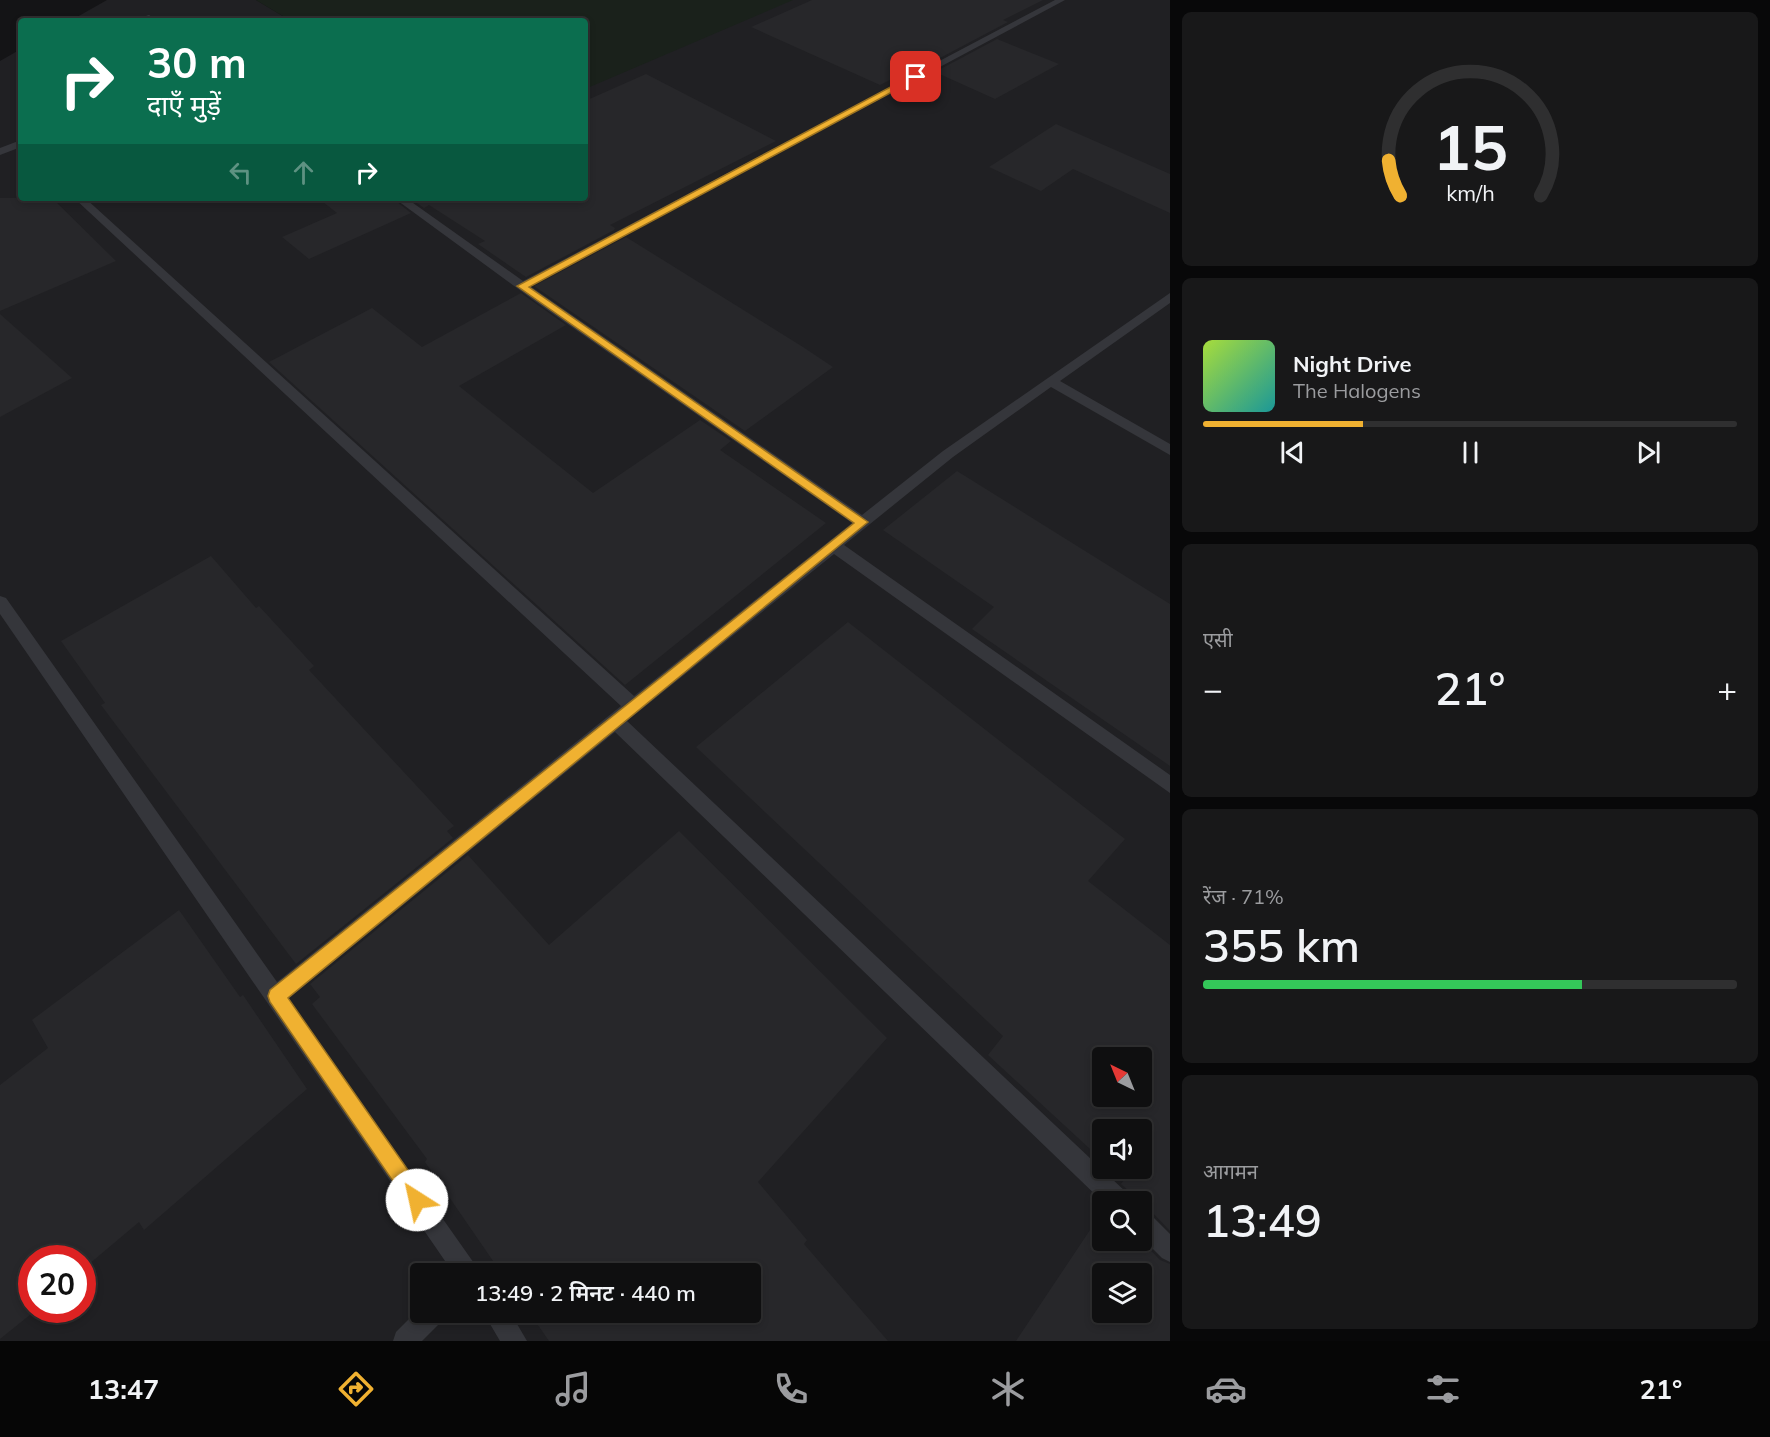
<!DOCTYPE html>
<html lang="hi">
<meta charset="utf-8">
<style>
body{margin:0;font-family:Mulish,"Noto Sans Devanagari",sans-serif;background:#181819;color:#f1f3f6;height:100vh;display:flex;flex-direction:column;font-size:22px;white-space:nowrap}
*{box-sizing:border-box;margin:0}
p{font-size:20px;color:#9b9c9f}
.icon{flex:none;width:33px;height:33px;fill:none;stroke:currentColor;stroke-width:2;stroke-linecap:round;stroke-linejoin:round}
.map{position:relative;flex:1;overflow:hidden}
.sheet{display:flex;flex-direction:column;gap:12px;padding:12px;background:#080809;width:600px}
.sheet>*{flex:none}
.hud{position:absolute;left:18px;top:18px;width:570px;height:183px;border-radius:6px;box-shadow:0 3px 9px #0003,0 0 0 2px #2f2f30;background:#0b6e4f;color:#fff;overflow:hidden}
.needle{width:39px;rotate:317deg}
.controls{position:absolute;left:1092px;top:1047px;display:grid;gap:12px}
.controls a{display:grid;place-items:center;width:60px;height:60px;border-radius:6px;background:#0f0f10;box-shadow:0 3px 9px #0003,0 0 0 2px #2f2f30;font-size:30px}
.speed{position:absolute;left:18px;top:1245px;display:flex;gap:12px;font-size:30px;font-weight:700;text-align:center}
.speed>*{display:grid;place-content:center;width:78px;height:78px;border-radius:50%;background:#0f0f10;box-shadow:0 3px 9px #0003,0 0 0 2px #2f2f30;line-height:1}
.speed .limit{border:9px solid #d22;background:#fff;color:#111}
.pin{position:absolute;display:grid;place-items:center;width:51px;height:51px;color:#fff;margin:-26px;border-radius:12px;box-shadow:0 3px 9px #0006}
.me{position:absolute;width:66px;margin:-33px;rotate:325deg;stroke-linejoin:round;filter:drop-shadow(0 0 4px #0008)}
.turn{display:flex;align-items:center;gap:21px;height:126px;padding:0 30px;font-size:27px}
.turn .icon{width:78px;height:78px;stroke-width:2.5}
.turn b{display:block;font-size:42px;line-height:51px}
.lanes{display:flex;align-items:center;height:57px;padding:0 30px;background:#0003;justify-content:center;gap:30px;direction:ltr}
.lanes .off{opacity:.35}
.big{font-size:45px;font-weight:600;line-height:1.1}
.sheet .tile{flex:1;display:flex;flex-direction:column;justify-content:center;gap:9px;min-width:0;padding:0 21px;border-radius:9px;background:#181819}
.sheet .dial{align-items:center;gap:0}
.dial svg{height:156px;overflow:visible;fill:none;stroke:#2f2f30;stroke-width:7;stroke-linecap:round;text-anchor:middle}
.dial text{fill:#f1f3f6;stroke:none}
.song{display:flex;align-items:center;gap:18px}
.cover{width:72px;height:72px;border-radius:9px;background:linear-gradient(135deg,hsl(80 70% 55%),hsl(180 70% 35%))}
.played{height:6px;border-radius:3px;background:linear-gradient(90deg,#f0b131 30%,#2f2f30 30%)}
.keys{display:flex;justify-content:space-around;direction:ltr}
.heat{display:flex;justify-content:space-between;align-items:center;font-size:33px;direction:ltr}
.charge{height:9px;border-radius:4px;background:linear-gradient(90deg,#34c759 71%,#2f2f30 0)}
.trip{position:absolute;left:410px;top:1263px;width:351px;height:60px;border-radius:6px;background:#0f0f10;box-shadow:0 3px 9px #0003,0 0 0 2px #2f2f30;font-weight:600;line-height:60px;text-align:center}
.tabs{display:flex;height:96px;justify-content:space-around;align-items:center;background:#060606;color:#9b9c9f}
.tabs .icon{width:42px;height:42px}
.tabs .current{color:#f0b131}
.tabs b{font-size:27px;color:#f1f3f6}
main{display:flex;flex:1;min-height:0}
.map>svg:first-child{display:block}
.built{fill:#202023;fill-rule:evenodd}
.green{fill:#1a211b}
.building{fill:#27272a;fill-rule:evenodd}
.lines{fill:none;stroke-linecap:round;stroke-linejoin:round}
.service{fill:#35363b;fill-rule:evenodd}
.route{fill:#f0b131;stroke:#9c7320;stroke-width:1.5}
</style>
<main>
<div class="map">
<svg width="1170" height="1341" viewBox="0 0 1170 1341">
<rect width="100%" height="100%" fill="#141416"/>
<!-- built -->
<path class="built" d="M107,0h149l35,21h-221z
M780,0h390v1341h-1170v-1280l21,-12v149h564v-111zM1102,1058h40v38h-40zM1102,1130h40v38h-40zM1102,1202h40v38h-40zM32,1258h50v52h-50zM420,1274h330v38h-330zM1102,1274h40v38h-40z"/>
<!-- green -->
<path class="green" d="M256,0h537l-208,89v-68h-294z"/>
<!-- building -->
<path class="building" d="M812,0h231l-40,20 5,2 -85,45 -4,-2 -39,20 -129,-58z
M997,39l62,25 -64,35 -60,-27z
M646,74l130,67 -166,84 5,3 -1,2 -88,47 -48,-33 7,-3 -56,-36 -5,3 -14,-10h175v-97z
M1056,124l114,50v39l-97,-44 -32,22 -52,-24z
M0,198h52l64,63 -116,50z
M318,198h74l19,15 -102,46 -27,-22 55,-24z
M626,237l177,110 30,20 -88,64 -211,-145z
M521,293l45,32 -107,61 134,107 107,-73 31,21 -11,9 106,73 -201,162 -356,-323 103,-54 50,39z
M0,314l72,64 -72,39z
M957,471l213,133v162l-198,-137 22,-22 -111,-77z
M211,556l45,52 3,-2 55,60 -5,4 145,156 -7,5 6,7 -157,126 -195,-259 4,-2 -44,-62z
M848,622l277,217 -37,42 82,64v286l-18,-19 -10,-4v-6h-9l-3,-10 -9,-8 3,-4 -12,-12h30v-38h-40v30l-114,-105 15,-19 -307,-289zM1102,1058h40v38h-40z
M679,831l208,207 -129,144 49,58 -3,4 84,97h-339l-20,-29h221v-38h-248l-77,-112 2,-3 -115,-155 8,-7 -10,-13 158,-129 81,90z
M179,910l61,87 3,-2 64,94 -163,141 -5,-8 -57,48v-12h-50v52h4l-36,29v-254l48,-37 -16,-28z
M1102,1212v28h39l19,20 10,4v77h-154zM1102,1274h40v38h-40z"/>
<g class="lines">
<!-- service -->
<path class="service" d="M1055,0h10l-535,286 332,229 81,-64 227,-158v10l-110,78 110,63v11l-119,-68 -98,70 -109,88 326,230v18l-336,-239 -207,167 501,473 3,8h-28l-488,-470 -327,267 188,267 4,8h-26l-454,-660v-18l6,2 271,384 344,-276 -547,-508h11l549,498 218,-173 -316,-221 -142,-104h12l117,83z
M149,15l9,6 -12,-1v-4z
M21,140v7l-21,8v-7z
M1142,1210l8,4 20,20v28l-8,-4 -20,-20z
M420,1308v4h25l-3,9 -20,20h-29l3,-9z
M483,1312h27l17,29h-27z"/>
</g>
<!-- route -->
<path class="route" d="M913,75l7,2 -391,210 339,235 -580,476 136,195 2,7 -2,6 -7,3 -7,-3 -140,-204 -2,-6 2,-6 584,-467 -337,-237z"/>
</svg>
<div class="controls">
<a><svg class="needle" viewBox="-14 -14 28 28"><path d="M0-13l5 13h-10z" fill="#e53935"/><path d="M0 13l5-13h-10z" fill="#9b9c9f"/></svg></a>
<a><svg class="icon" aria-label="sound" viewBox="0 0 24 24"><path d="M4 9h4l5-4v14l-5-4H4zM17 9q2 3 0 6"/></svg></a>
<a><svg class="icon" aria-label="search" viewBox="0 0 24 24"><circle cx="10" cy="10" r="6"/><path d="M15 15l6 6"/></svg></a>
<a><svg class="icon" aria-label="layers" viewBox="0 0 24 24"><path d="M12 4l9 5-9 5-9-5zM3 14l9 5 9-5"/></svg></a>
</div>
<div class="speed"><div class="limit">20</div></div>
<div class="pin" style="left:916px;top:77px;background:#d93025"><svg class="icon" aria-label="arrive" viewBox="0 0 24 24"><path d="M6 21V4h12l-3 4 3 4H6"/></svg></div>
<svg class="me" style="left:417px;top:1200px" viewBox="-20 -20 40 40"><circle r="19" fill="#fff"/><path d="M0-13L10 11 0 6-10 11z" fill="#f0b131"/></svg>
<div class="trip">13:49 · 2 मिनट · 440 m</div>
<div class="hud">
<div class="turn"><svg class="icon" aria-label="right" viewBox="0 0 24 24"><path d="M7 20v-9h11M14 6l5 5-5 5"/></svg><div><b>30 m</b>दाएँ मुड़ें</div></div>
<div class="lanes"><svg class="icon off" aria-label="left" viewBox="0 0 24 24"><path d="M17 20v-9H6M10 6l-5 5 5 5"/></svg><svg class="icon off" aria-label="ahead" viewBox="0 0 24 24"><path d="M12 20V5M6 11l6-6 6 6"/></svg><svg class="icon" aria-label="right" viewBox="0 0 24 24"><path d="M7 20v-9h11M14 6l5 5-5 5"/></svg></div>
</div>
</div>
<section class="sheet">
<div class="tile dial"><svg viewBox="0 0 100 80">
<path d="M14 69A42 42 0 1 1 86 69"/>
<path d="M14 69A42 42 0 0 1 8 51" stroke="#f0b131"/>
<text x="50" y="56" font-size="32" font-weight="700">15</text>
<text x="50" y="72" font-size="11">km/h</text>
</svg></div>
<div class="tile">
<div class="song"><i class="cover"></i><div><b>Night Drive</b><p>The Halogens</p></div></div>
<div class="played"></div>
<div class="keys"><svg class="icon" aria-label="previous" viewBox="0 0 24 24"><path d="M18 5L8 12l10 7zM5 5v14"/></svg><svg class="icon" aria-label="pause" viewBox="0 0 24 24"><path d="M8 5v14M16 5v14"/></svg><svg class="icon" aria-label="next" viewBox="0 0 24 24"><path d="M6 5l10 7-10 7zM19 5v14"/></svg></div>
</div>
<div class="tile"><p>एसी</p>
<div class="heat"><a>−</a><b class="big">21°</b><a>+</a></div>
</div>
<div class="tile"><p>रेंज · 71%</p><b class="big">355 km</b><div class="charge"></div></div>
<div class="tile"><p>आगमन</p><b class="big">13:49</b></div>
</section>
</main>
<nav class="tabs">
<b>13:47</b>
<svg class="icon current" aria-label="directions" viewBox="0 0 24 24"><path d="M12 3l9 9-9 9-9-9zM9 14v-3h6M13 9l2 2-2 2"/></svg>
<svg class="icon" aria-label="music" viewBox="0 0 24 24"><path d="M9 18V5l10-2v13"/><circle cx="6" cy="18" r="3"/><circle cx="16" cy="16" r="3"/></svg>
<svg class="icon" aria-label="phone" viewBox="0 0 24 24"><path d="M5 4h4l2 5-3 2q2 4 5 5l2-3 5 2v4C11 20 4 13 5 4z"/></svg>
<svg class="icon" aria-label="climate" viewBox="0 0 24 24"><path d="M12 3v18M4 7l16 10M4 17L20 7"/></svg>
<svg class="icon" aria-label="car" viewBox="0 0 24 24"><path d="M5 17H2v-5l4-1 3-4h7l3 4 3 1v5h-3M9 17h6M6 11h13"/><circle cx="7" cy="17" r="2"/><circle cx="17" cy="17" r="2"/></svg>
<svg class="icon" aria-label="filters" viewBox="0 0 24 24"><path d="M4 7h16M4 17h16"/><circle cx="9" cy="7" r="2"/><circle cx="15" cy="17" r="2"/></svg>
<b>21°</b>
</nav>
